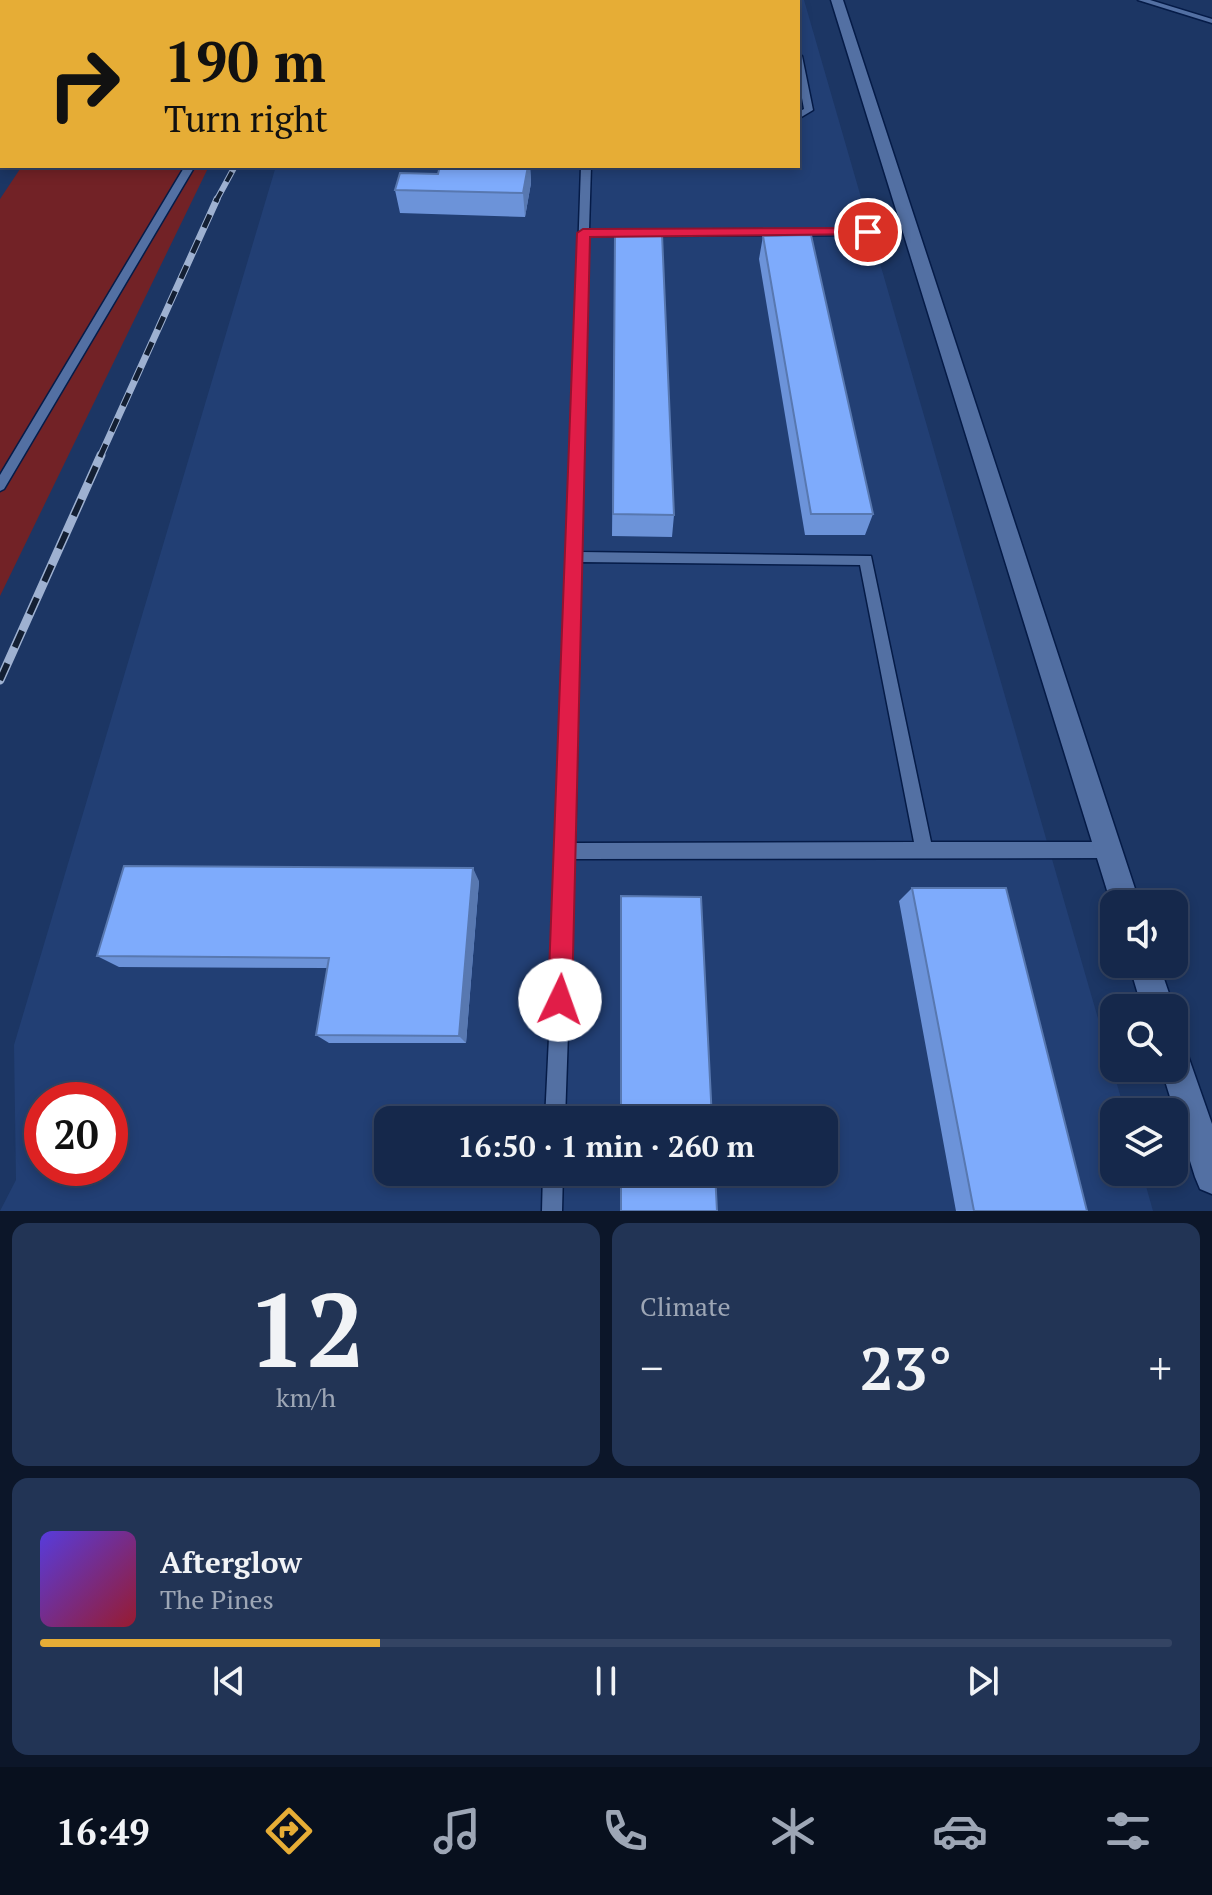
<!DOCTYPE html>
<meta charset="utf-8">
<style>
body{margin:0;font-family:"PT Serif",serif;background:#223455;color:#f1f3f6;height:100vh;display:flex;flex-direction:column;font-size:30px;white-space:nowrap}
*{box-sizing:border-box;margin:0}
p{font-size:26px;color:#9da6b5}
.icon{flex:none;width:44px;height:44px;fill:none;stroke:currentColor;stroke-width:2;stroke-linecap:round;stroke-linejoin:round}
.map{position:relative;height:1211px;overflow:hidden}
.sheet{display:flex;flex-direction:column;gap:12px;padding:12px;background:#0c1629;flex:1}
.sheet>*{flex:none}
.banner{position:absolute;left:0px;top:0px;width:800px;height:168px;box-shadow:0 4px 12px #0003,0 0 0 2px #344463;background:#e6ad36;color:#111;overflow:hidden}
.buttons{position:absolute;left:1100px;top:890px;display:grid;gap:16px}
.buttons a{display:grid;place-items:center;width:88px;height:88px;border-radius:16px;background:#15284b;box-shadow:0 4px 12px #0003,0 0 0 2px #344463;font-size:40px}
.speed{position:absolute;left:24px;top:1082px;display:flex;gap:16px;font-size:40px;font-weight:700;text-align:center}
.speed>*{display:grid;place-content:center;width:104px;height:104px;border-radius:50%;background:#15284b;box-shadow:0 4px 12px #0003,0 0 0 2px #344463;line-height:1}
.speed .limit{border:12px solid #d22;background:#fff;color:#111}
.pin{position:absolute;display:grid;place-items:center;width:68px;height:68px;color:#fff;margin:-34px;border:4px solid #fff;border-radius:50%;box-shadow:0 2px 8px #0007}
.me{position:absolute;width:88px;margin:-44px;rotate:3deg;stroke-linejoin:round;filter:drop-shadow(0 0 6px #0008)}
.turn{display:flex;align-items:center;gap:28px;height:168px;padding:0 32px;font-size:36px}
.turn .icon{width:104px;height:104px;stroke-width:2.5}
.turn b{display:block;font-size:56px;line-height:68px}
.big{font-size:60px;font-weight:700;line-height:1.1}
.sheet .card{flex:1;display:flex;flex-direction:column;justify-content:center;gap:12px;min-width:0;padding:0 28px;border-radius:16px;background:#223455}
.sheet .dial{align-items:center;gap:0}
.dial b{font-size:104px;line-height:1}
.song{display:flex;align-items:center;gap:24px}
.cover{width:96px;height:96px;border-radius:12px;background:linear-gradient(135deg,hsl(250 70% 55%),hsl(350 70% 35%))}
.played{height:8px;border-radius:4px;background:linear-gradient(90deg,#e6ad36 30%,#344463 30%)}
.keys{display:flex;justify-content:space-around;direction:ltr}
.heat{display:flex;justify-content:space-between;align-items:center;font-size:44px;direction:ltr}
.sheet .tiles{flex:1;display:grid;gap:12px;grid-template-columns:1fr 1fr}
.card:last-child{grid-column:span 2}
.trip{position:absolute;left:374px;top:1106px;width:464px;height:80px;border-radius:16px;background:#15284b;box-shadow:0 4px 12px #0003,0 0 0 2px #344463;font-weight:700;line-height:80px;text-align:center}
.tab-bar{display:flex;height:128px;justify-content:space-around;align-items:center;background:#08101e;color:#9da6b5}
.tab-bar .icon{width:56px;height:56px}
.tab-bar .selected{color:#e6ad36}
.tab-bar b{font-size:36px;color:#f1f3f6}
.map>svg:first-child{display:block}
.built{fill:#223f74;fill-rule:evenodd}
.green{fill:#722226}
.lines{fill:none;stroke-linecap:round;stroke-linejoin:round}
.lane-casing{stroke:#051b47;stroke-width:3}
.street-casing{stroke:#051b47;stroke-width:3}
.secondary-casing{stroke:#051b47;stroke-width:3}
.lane{fill:#5370a3;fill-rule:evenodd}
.street{fill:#5370a3;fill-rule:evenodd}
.secondary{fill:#5370a3;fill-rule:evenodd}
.rail-far2-casing{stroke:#9eb1d1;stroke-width:6}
.rail-far1-casing{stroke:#9eb1d1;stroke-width:7}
.rail-casing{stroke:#9eb1d1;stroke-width:9}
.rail-far2{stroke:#131f33;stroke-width:4;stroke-dasharray:11;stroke-linecap:butt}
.rail-far1{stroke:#131f33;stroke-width:5;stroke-dasharray:14;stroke-linecap:butt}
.rail{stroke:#131f33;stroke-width:6;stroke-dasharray:18;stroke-linecap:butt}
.wall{fill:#6c93d9}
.shaded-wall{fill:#5878b0}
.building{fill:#7eabfc;stroke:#5878b0;stroke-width:2}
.route{fill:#e11d48;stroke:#92132f;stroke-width:2}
</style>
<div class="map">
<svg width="1212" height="1211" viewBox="0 0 1212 1211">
<rect width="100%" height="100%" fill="#1c3664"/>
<!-- built -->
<path class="built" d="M486,0h318l321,1112h-11v60h28l11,39h-1153l16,-31 -2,-135 262,-879h522v-164h-316zM42,1100h68v68h-68zM388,1120h436v52h-436z"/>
<!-- green -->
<path class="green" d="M22,166h187l-209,430v-397z"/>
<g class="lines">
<!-- lane casing -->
<g class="lane-casing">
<path id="lane" d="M586,0h8v2h-8z
M783,0h8l1,2h-8z
M1138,0h12l62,19v4z
M798,54l4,2 11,54 -15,9v-7l6,-3 -6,-33z
M185,166h10l-191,323 -4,2v-16z
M581,166h10l-2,64 279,-1 5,3 -5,3 -279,1 -8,316 290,4 60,286h176l6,2 2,6 -2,6 -6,2 -533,1 -9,261h-20l13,-269zM581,562l279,3 54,277 -339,1z
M543,1172h20l-1,39h-20z"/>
</g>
<!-- street casing -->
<g class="street-casing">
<path id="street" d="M831,0h12l297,904h-26v9z
M1129,964h30l15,44h-32z
M1174,1042l11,5 27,77v70l-12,-5 -5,-12 -34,-109h13z"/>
</g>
<!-- secondary casing -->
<g class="secondary-casing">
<path id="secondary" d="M0,68h2v8h-2z"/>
</g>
<!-- lane -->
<use href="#lane" class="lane"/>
<!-- street -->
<use href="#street" class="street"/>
<!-- secondary -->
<use href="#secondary" class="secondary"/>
<!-- rail-far2 casing -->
<g class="rail-far2-casing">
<path id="rail-far2" d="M422,2l6,-2
M0,158l2,-3
M216,201l19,-35"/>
</g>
<!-- rail-far1 casing -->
<g class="rail-far1-casing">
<path id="rail-far1" d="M100,457l117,-258"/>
</g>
<!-- rail casing -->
<g class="rail-casing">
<path id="rail" d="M0,680l101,-225"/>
</g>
<!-- rail-far2 -->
<use href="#rail-far2" class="rail-far2"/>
<!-- rail-far1 -->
<use href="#rail-far1" class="rail-far1"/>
<!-- rail -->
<use href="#rail" class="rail"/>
</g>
<!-- wall -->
<path class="wall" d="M440,166h90l1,17 -6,34 -125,-4 -5,-23 43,-16z
M615,234l59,281 -2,22 -60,-1z
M763,236l110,278 -8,21h-60l-46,-276z
M479,881l-13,162h-137l-13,-8 11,-67 -208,-1 -22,-11z
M912,888l175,323h-131l-57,-310z"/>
<!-- shaded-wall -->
<path class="shaded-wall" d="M528,166h2l1,17 -6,34 -2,-24z
M473,868l6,13 -13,162 -7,-7z"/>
<!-- building -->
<path class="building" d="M440,166h88l-5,27 -128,-3 5,-17 38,1z
M615,234h47l12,281 -61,-1z
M811,235l62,279h-62l-48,-278z
M124,866l349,2 -14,168 -143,-1 13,-77 -232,-2z
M912,888h94l81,323h-113z
M621,896l80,1 11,223h-91z
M621,1172h94l2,39h-96z"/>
<!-- route -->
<path class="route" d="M868,228l6,4 -2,2 -282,3 -18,763 -3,9 -9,3 -8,-3 -4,-9 29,-767 6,-4z"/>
</svg>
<div class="buttons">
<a><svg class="icon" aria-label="sound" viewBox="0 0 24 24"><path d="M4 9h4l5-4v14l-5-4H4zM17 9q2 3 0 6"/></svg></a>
<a><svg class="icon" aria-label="search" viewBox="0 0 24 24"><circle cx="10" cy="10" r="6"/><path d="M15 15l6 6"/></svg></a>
<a><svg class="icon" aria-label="layers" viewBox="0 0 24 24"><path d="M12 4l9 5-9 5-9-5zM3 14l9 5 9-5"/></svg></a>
</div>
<div class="speed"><div class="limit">20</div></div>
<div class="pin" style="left:868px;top:232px;background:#d93025"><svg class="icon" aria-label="arrive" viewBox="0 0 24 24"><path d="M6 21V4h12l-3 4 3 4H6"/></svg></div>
<svg class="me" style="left:560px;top:1000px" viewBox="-20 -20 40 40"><circle r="19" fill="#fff"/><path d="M0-13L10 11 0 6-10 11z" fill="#e11d48"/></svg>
<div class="trip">16:50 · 1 min · 260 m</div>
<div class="banner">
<div class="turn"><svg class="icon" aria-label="right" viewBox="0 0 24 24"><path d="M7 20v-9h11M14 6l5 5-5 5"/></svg><div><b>190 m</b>Turn right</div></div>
</div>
</div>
<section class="sheet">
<div class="tiles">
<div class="card dial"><b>12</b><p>km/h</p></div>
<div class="card"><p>Climate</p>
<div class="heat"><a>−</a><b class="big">23°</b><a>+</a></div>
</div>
<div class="card">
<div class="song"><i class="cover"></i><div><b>Afterglow</b><p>The Pines</p></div></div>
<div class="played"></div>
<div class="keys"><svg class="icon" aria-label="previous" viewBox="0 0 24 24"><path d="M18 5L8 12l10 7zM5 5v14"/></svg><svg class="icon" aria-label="pause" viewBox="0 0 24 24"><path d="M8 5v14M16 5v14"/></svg><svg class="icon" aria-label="next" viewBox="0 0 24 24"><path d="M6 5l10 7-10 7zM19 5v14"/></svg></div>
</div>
</div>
</section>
<nav class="tab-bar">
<b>16:49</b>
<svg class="icon selected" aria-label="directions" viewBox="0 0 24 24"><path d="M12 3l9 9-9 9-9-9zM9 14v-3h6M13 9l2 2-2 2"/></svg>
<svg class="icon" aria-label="music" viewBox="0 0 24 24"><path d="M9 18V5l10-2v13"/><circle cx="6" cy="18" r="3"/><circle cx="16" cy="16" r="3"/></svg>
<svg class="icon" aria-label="phone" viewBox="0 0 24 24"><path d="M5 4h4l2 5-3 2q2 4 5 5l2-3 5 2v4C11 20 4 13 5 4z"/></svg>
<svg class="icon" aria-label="climate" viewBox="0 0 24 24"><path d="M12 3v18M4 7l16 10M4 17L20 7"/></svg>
<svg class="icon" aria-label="car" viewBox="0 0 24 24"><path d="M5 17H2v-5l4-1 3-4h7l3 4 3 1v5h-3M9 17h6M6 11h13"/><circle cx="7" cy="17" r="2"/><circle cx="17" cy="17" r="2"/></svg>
<svg class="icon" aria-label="filters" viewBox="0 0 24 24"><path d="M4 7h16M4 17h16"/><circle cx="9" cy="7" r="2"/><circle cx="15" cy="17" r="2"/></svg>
</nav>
